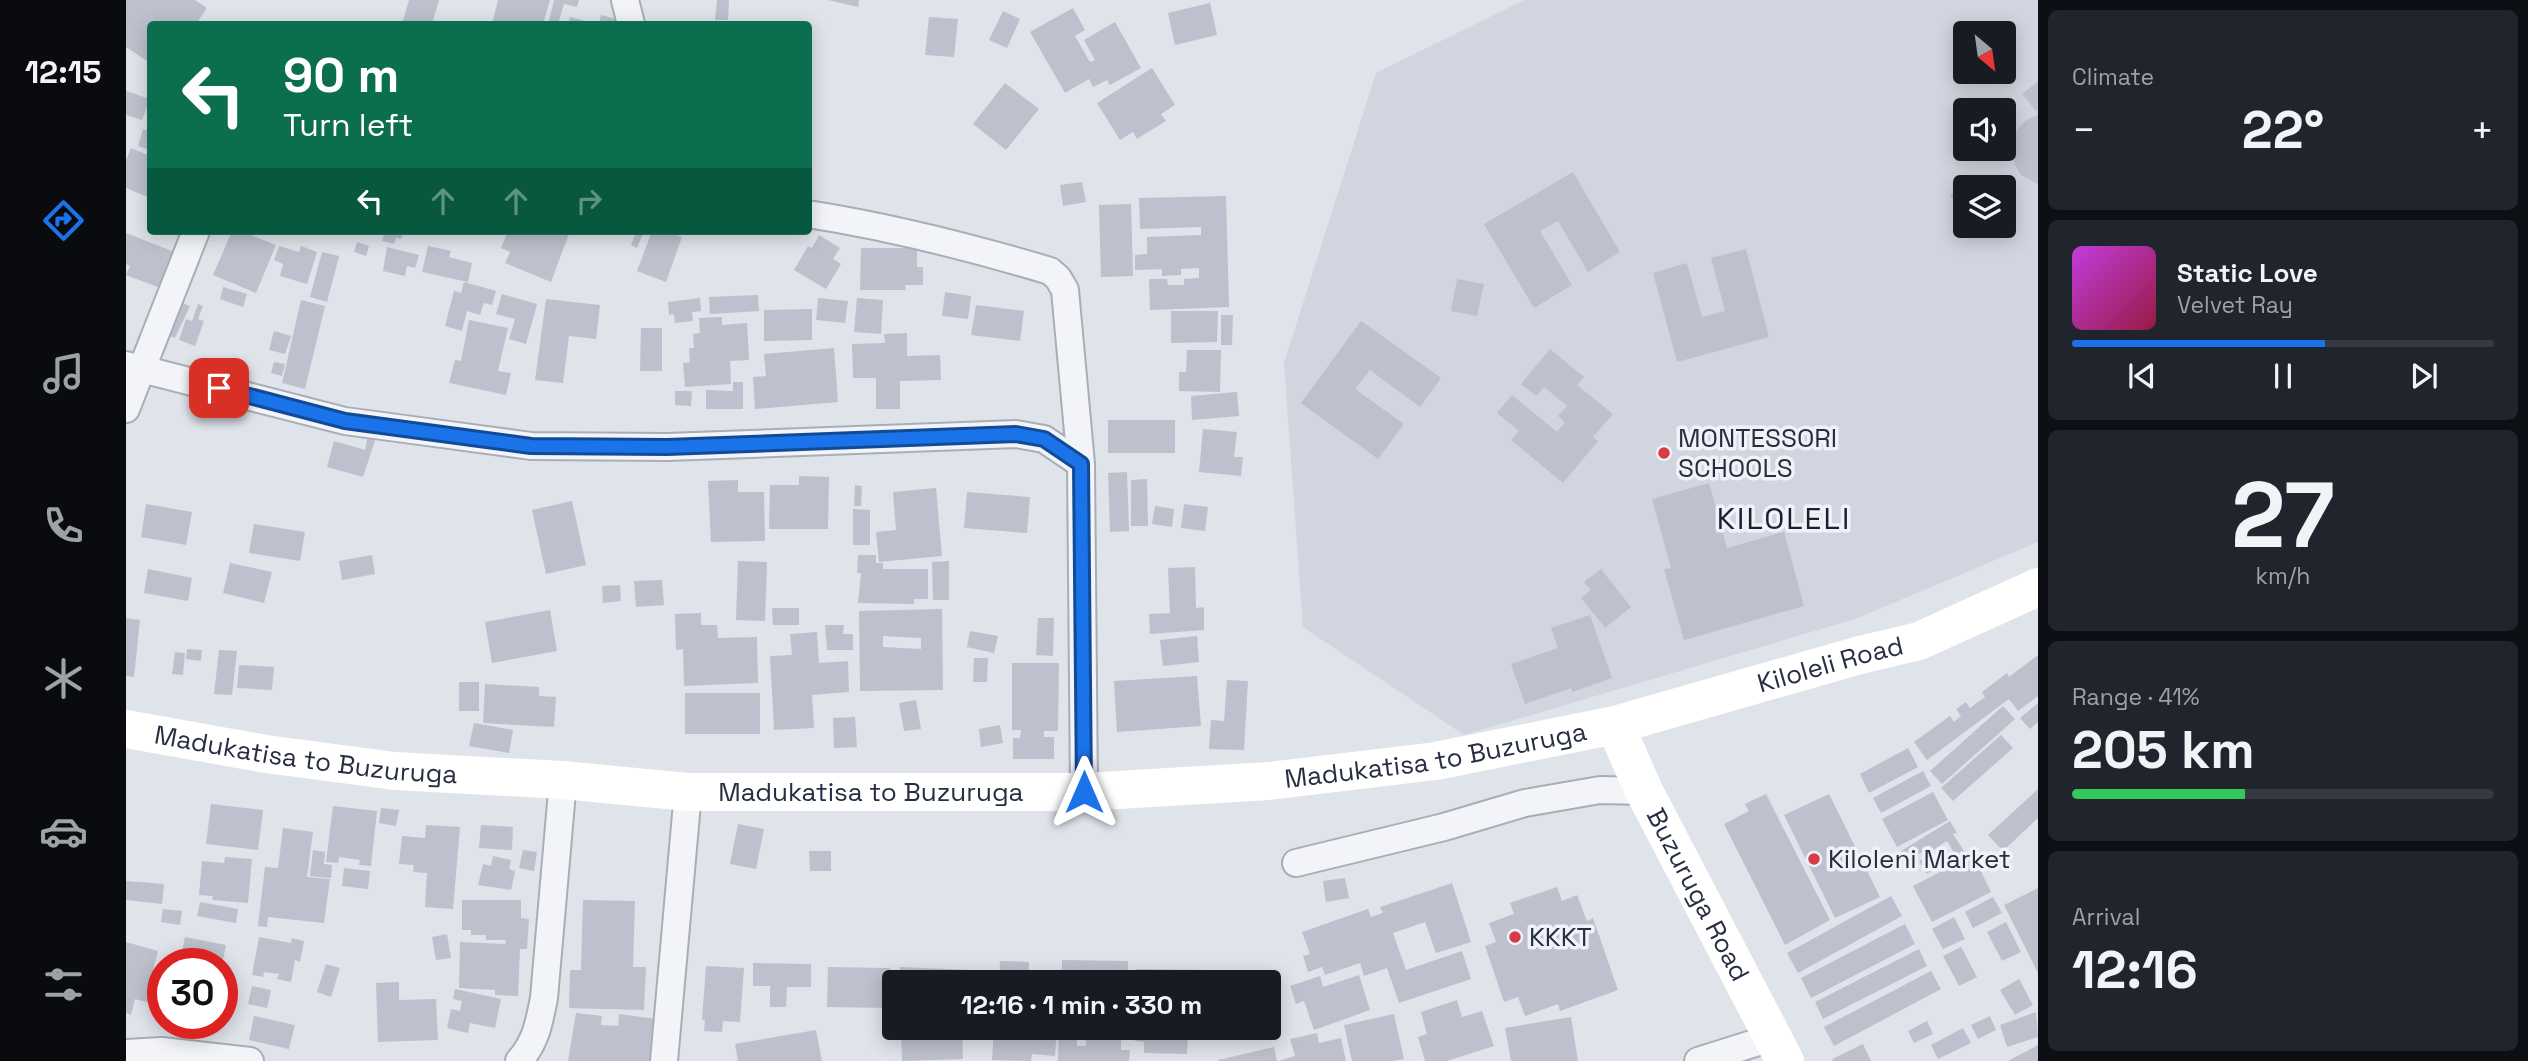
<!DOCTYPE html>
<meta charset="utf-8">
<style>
body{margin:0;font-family:"Space Grotesk",sans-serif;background:#20242c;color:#f1f3f6;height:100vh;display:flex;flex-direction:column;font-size:26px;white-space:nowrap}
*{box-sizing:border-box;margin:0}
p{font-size:23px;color:#9ea1a6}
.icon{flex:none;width:38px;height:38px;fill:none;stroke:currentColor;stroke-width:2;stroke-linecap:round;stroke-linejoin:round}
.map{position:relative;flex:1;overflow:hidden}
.drawer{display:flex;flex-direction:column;gap:10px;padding:10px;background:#0d0f14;width:490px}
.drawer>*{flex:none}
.guide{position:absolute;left:21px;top:21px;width:665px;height:214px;border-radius:7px;box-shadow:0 4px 18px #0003;background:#0b6e4f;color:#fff;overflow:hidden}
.needle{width:46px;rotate:151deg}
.tools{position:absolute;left:1827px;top:21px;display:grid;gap:14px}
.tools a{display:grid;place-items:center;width:63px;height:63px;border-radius:7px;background:#171b24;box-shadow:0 4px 18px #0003;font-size:35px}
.speed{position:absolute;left:21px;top:948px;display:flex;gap:14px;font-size:35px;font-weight:700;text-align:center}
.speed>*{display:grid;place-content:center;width:91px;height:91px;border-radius:50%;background:#171b24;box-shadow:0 4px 18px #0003;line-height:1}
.speed .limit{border:10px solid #d22;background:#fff;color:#111}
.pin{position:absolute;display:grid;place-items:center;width:60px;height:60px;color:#fff;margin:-30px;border-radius:14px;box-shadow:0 4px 10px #0006}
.me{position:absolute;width:77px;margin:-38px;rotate:0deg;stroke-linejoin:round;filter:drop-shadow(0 0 5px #0008)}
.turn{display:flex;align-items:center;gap:24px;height:147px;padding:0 21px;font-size:32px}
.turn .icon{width:91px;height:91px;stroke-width:2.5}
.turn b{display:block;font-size:49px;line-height:60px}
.lanes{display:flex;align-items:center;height:66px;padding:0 21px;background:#0003;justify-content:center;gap:35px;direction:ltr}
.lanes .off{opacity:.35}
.big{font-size:52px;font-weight:700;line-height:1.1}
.drawer .card{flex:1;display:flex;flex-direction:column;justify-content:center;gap:10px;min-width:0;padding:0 24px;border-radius:10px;background:#20242c}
.drawer .dial{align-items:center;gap:0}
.dial b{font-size:91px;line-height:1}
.song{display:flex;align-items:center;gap:21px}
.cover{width:84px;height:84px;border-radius:10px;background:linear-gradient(135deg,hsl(290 70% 55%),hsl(340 70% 35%))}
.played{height:7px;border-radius:4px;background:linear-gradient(90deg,#1a73e8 60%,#363941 60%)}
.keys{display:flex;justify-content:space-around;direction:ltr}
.heat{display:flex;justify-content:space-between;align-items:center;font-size:38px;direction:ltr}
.charge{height:10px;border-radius:5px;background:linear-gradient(90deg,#34c759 41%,#363941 0)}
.trip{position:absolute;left:756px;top:970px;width:399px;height:70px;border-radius:7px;background:#171b24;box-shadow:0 4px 18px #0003;font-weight:700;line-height:70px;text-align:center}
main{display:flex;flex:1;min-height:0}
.menu{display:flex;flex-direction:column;width:126px;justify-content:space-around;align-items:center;background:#090b0e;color:#9ea1a6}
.menu .icon{width:49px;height:49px}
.menu .selected{color:#1a73e8}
.menu b{font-size:32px;color:#f1f3f6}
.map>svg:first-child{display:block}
.built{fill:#d1d5df;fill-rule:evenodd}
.building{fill:#bcc1cd;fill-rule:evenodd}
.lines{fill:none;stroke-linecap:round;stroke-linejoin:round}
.minor-casing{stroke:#a8adb8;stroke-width:30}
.minor{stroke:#f2f4f8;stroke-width:26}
.secondary{stroke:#fff;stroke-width:38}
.route-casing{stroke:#114b97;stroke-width:18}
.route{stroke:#1a73e8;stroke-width:12}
.poi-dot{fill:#d83b45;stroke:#eff2f7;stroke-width:2.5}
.labels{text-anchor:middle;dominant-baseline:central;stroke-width:7;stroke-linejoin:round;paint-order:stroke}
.poi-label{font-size:26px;fill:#272e42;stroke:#eff2f7;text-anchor:start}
.street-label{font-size:26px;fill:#272e42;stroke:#eff2f7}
.quarter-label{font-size:30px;letter-spacing:2px;fill:#192033;stroke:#eff2f7}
</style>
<main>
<nav class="menu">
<b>12:15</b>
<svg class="icon selected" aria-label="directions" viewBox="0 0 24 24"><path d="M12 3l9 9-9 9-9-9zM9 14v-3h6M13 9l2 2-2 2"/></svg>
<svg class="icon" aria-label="music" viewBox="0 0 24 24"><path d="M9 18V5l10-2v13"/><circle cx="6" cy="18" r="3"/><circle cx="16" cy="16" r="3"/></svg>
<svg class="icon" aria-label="phone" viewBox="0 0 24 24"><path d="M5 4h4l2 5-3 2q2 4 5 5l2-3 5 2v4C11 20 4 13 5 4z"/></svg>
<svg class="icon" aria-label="climate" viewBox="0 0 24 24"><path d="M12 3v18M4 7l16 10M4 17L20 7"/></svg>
<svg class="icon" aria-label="car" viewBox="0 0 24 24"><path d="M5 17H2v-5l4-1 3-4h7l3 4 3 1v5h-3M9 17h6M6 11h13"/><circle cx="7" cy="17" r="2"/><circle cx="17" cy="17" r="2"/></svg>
<svg class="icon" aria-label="filters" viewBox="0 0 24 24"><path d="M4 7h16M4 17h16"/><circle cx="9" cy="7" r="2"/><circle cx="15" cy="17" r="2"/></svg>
</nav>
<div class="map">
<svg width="1912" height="1061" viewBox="0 0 1912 1061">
<rect width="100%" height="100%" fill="#dfe3ea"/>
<!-- built -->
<path class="built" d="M1398,0h514v542l-183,77 -391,116 -161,-108 -19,-264 92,-290zM1839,33h39v39h-39zM1839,110h39v39h-39zM1839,187h39v39h-39z"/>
<!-- building -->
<path class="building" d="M0,0h69l12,8 -11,16h-46v39l-24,-16z
M283,0h30l-7,24h-30z
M372,0h52l-7,24h-51z
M428,0h25l-2,7 -13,-3 -6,20h-10z
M591,0h12l-1,20h-13z
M702,0h31l-1,7z
M1084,3l7,32 -42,10 -7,-32z
M947,8l12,22 -10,6 15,26 5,-2 -11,-20 31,-18 26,46 -31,17 -3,-5 -14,7 -4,-8 -24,14 -35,-61z
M877,11l17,8 -13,29 -18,-8z
M475,15l15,4 -1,5h-16z
M444,17l28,7h-30z
M803,17l29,2 -4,38 -29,-2z
M1026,68l23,37 -14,9 5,7 -29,18 -4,-7 -13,8 -23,-37z
M1912,81v29l-2,1 -14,-17z
M879,83l34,26 -33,41 -33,-26z
M0,91l24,8 -8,21 -16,-5z
M1912,115v69l-17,-9 -6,-10 -3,-11v-12l5,-12 8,-9z
M17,129l7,3v18l-12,-4z
M5,148l19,8v42l-24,-10v-28z
M1447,172l47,80 -32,20 -30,-51 -18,10 32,54 -38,23 -50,-84z
M956,182l4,20 -23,4 -3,-21z
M1831,187l8,6v13l-15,-10z
M1100,196l3,111 -79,3 -1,-31h18l1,6h16v-6l15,-1v-10l-18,1v6l-19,1v-7l-27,1v-15l12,-1v-17l54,-2v-8l-61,2 -1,-31z
M1005,204l2,72 -32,1 -2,-72z
M106,231h9l35,14 -20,48 -43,-18z
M259,231h19l-3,8 -5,-1 -2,6 -12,-3z
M382,231h62l-19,51 -46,-19 5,-11 -9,-4z
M504,231h14l-7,17 -6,-3 5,-12z
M526,231h12l18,6 -16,45 -29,-11z
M0,233l51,20 -14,36 -37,-14 4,-9 -4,-2z
M693,235l21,13 -7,11 8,5 -15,25 -32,-19 14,-24 4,2z
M231,242l12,4 -3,10 -12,-4z
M153,246l20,6 2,-6 16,6 -10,32 -27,-8 3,-12 -9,-4z
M302,246l23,5 -2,6 23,6 -4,19 -46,-10z
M261,247l32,8 -4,13 -8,-2 -2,10 -22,-5z
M735,248h56v19h6v18h-18l1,5h-46z
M1620,249l23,88 -92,25 -24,-89 34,-10 15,54 23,-6 -14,-53z
M196,252l17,4 -12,46 -17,-5z
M1331,279l27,5 -7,32 -26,-5z
M338,282l32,9 -4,14 -8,-2 -4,12 -13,-4 -5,20 -17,-5 9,-35 7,2z
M97,287l24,7 -4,13 -23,-8z
M819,292l26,4 -3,23 -26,-3z
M376,294l35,10 -11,40 -17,-5 6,-20 -19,-5z
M632,295l1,16 -49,3 -1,-17z
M574,298l1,13 -9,1 1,9 -18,2 -1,-9 -5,1 -1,-13z
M692,298l30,3 -3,22 -29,-3z
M731,298l26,2 -2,34 -27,-2z
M420,299l54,6 -4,34 -27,-3 -6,47 -28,-3z
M175,300l24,6 -20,83 -23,-6z
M56,303l8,3 -15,32 -8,-3z
M72,304l5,2 -5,13 6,2 -9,25 -16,-6 7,-21 6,2z
M850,305l48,6 -4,30 -49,-6z
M686,309v31l-48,1v-31z
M1045,311h47l-1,31 -46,1z
M1095,315h12l-1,30h-11z
M596,317v8l25,-2 2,37 -19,1 1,23 -46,3 -2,-24 7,-1 -1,-14h5l-1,-14 7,-1 -1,-15z
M343,320l39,8 -10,43 13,2 -5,22 -57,-12 6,-23 6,1z
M1235,321l80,57 -21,29 -50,-37 -15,19 49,35 -26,35 -77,-56z
M515,328h21v43h-22z
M148,331l17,5 -6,18 -16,-4z
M781,333v23l33,-1 1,25 -41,1v28h-24v-31h-23l-1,-34 33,-1 -1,-9z
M708,348l4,54 -83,7 -2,-32 13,-1 -2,-22z
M1424,349l34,28 -7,8 36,29 -20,23 5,4 -35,42 -52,-43 8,-9 -22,-18 15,-18 45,37 8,-10 -7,-6 9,-10 -23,-19 -8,9 -15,-12z
M1061,350h34l-1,42 -41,-1v-19h7z
M148,362l11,2 -3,12 -11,-3z
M607,382h10v27h-37v-19l27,1z
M549,391h17l-1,15 -16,-1z
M1111,392l2,24 -47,4 -1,-24z
M982,420h67v33h-67z
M1077,429l34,3 -3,25h9l-2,19 -42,-4z
M242,435l8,2 -13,40 -36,-10 7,-26 31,9z
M1001,472l2,59 -19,1 -2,-59z
M673,476l30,1 -1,52h-59l1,-44h29z
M1021,479l1,47h-17v-46z
M612,480v12h26l1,49 -54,1 -3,-61z
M1583,483l18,65 57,-16 20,74 -120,34 -20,-71 7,-1 -19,-69z
M729,485l7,1 -1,20h-7z
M810,488l6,68 -63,6 -3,-30 20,-2 -3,-38z
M841,492l63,5 -3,36 -63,-5z
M446,501l14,64 -40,9 -14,-64z
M20,504l46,8 -6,33 -45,-8z
M1058,504l24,3 -3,24 -24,-3z
M1029,506l19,3 -2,18 -20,-3z
M727,509l17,1v35h-17z
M128,524l51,8 -5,29 -51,-8z
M246,555l3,19 -33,6 -3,-19z
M732,555h18v8h7v6h45v30h-14v5l-56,-1 3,-30h-4z
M612,561l29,1 -2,59 -29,-1z
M823,561v39h-16l-1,-38z
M104,563l42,9 -8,31 -41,-10z
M1069,567l1,41 8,-1v23l-54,4 -1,-20 21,-1 -2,-45z
M22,569l44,9 -4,23 -44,-8z
M1475,569l30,38 -26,21 -24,-30 10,-8 -7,-8z
M536,580l2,25 -28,2 -2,-26z
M494,585l1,16 -18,2 -1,-17z
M646,608h27v17h-26z
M816,609l1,81 -83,1 -1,-80zM757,636l38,2v11l-38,-2z
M424,610l7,41 -65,12 -7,-41z
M575,613v12h16l1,13 39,-1 1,46 -74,3 -1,-37 -7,1 -1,-36z
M1464,615l22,63 -40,14 -1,-4 -46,16 -14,-40 47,-16 -7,-20z
M0,618l14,2 -6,57 -8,-1z
M912,618h16l-1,38 -17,-1z
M699,625h19l-1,9h10v16h-26z
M844,631l28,5 -4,17 -27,-6z
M691,632l2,31 29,-2 1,31 -37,3 2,33 -40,2 -4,-74 22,-1 -2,-21z
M1071,636l2,26 -36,4 -3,-26z
M61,649l15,1 -1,11 -15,-2z
M93,650l18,1 -5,44 -18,-1z
M49,652l10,1 -2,22 -11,-1z
M1912,655v41l-20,15 -9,-12 -82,61 -13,-18 36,-26 4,6 7,-6 -5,-7 10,-7 4,6 15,-11 -3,-5 25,-19 2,4z
M848,658h14l-1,24h-14z
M886,663h47l-1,68h-14v6h10v22h-41v-21h7l1,-8h-9z
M113,665l35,2 -2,23 -35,-2z
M1071,676l4,50 -84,6 -3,-51z
M1101,680l21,1 -4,69 -35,-1 2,-29 13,1z
M333,682h20v29h-20z
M359,684l54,3v9l17,1 -2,30 -71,-4z
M559,693h75v41h-75z
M790,700l5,29 -17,2 -5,-28z
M1912,703v19l-8,7 -10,-11z
M1877,706l12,13 -73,65 -12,-13z
M729,717l2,30 -23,1 -1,-30z
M348,723l39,7 -4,23 -40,-7z
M874,725l3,18 -22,4 -2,-18z
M1875,735l12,13 -60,53 -12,-13z
M1782,748l10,19 -49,26 -9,-19z
M1797,771l8,15 -50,27 -8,-15z
M1912,789v29l-35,33 -15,-16z
M1807,792l15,28 -51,27 -15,-28z
M1640,794l64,126 -45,25 -61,-121 25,-13 -4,-7z
M1703,794l51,103 -45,21 -51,-103z
M85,804l52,6 -5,40 -52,-6z
M207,806l44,5 -6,55 -12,-1 1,-5 -21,-3 -1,6 -12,-1z
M255,808l18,2 -3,16 -17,-3z
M1824,821l7,12 -4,1 13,20 -27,17 -2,-3 -10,6 -8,-13 15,-9 1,3 10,-7 4,6 4,-3 -6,-10 -14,9 -4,-5 -3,2 1,2 -24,15 -7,-10z
M612,824l26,5 -8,40 -26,-5z
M300,825l34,2 -7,82 -28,-2 2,-34 -14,-1 1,-7 -15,-1 3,-28 23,2z
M355,825l32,2 -1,23 -33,-2z
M157,828l30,4 -6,45 23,2 -6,44 -56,-6 -1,10 -9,-1 7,-59 13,1z
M187,850l12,2 -1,12 8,1 -1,13 -21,-2z
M397,850l14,2 -3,19 -15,-3z
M683,851h22v20h-21z
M1847,855l18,37 -59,30 -19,-36z
M367,856l18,4 -2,9 6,2 -4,19 -33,-5 5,-21 8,2z
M99,857l27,2 -4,44 -36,-3 1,-4 -14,-1 3,-34 22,2z
M218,868l26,3 -2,18 -26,-3z
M1219,878l4,20 -23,4 -3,-21z
M0,881l38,3 -2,20 -36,-4z
M1326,883l19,59 -35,11 -11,-31 -32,11 13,37 56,-19 9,28 -72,24 -12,-35 -23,8 -4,-13 -35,12 -3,-8 -14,5 -5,-16 7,-2 -8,-22 66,-23 3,8 12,-4 -3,-6z
M1431,887l5,14 15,-6 10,26 6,-3 25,72 -58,21 -2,-7 -33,12 -7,-19 -14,5 -19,-56 11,-4 -7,-19 25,-9 -4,-11z
M1912,888v85l-34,-68z
M1765,896l11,20 -104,57 -11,-20z
M1867,897l9,16 -29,15 -8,-16z
M336,900h59v18l8,1 -2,30h-7l-2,47 -23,-1v-5l-36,-2 1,-46 45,2 1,-4h-20v-5h-15v-5h-9z
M457,900l52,1 -2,66h13l-2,43 -75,-2 1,-38h11z
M74,902l38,7 -2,14 -39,-7z
M37,909l19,2 -2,14 -19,-3z
M1828,917l11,22 -22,10 -11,-20z
M1880,922l15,30 -19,9 -15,-29z
M1779,924l10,20 -104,54 -10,-20z
M321,934l4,24 -15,2 -4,-23z
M59,937l41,8 -3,15 -41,-8z
M133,937l32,6 1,-5 12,3 -4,21 -5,-2 -4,22 -14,-3 2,-5 -15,-2 -1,5 -11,-2z
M0,942l32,9 -5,19 10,3 -2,33 -26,-7 -4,16 -5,-2z
M1835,947l16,30 -18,9 -16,-30z
M1793,949l8,17 -104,53 -8,-17z
M936,960l66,1v21h-66z
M874,961l29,1 -1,16h4v4h-33z
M627,963l58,1v23h-24l-1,20h-16v-21h-17z
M200,964l14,4 -9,29 -14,-5z
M580,966l38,2 -4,54 -17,-1 -1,11 -18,-1 1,-11h-3z
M702,967l62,1 -1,40 -62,-1z
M774,967l72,3 -1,12h-72z
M1010,969l74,1 -1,12h-73z
M1805,971l10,18 -107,57 -10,-19z
M1233,975l11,35 -56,20 -10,-29 -8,3 -6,-18 30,-10 3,11z
M1893,979l14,26 -18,10 -15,-25z
M273,982v18l37,-1 2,41 -60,2 -2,-59z
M126,986l19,4 -4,18 -19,-4z
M329,989l46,10 -6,29 -25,-5 -2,10 -21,-5 4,-19 9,2 2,-10 -9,-2z
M1331,1000l5,17 20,-6 12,35 -47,15h-22l-7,-24 9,-3 -6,-22z
M1910,1012l2,25 -31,10 -7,-22z
M450,1013l26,3 -1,9 17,1 1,-12 37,5 -3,42h-85z
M1268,1014l10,45 -11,2h-41l-8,-36z
M128,1016l41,9 -6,24 -40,-9z
M1864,1016l6,14 -18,9 -7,-14z
M1445,1017l7,44h-67l-6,-33z
M1801,1021l6,13 -19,9 -6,-12z
M836,1027l1,32 -61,2 -1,-32z
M868,1027h63l-2,29 -23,-2 -1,7 -39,-1z
M933,1027h22v10h-4v9h9v-19h35v23h9l-1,11h-71z
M1009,1027h36v9l17,1 -1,17 -43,-1v-11l-9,-1z
M1837,1028l8,15 -33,16 -7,-14z
M690,1030l6,31h-84l-3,-17z
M1191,1033l2,10 22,-5 5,23h-68l17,-5 -5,-17z
M1737,1044l8,17h-38l-1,-2z
M1912,1045v16h-30z
M1148,1047l3,14h-59v-1z"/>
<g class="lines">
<!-- minor casing -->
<g class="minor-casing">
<path id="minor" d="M499,0l6,24
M682,214c83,13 162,33 242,57l8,7 7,12 16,174 3,328
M0,365l219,56 186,25 136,1 349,-13 28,5 37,25
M0,409l70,-178
M1170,863l148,-36 81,-24 75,-13 44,1
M0,1053l36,-2 88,10
M393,1061c17,-19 20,-38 25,-63l19,-218
M538,1061l24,-269
M1572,1061l76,-24"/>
</g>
<!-- minor -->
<use href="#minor" class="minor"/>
<!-- secondary -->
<g class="secondary">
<path id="s1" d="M1489,725l29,66 141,270"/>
<path id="s2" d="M0,729l140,25 129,17 168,9 125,12h396l185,-11 167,-20 179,-36 245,-70 59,-14 119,-54"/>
</g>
</g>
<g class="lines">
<!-- route casing -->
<g class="route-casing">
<path id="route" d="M93,388l126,33 186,25 136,1 349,-13 28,5 37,25 3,328"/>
</g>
<!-- route -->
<use href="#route" class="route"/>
</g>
<!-- markers -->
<g class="poi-dot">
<circle cx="1538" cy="453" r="7"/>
<circle cx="1688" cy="859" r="7"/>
<circle cx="1389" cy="937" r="7"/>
</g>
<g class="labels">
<!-- poi labels -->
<g class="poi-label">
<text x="1552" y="438">MONTESSORI<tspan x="1552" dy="30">SCHOOLS</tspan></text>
<text x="1702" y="859">Kiloleni Market</text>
<text x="1403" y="937">KKKT</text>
</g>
<!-- street labels -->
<g class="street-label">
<text stroke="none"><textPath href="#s2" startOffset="1722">Kiloleli Road</textPath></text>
<text stroke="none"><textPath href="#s2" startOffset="182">Madukatisa to Buzuruga</textPath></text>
<text stroke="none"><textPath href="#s2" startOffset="1316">Madukatisa to Buzuruga</textPath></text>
<text stroke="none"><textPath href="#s2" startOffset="749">Madukatisa to Buzuruga</textPath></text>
<text stroke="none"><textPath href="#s1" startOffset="189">Buzuruga Road</textPath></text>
</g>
<!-- quarter labels -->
<g class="quarter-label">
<text x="1658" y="518">KILOLELI</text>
</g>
</g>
</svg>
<div class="tools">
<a><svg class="needle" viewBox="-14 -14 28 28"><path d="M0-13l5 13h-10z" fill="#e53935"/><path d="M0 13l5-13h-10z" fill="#9ea1a6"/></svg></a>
<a><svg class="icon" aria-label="sound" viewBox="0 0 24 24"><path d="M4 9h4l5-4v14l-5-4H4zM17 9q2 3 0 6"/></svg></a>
<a><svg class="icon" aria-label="layers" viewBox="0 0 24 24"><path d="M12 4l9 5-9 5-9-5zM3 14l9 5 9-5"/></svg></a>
</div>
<div class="speed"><div class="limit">30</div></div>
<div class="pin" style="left:93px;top:388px;background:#d93025"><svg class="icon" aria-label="arrive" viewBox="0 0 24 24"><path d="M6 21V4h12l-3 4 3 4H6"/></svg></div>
<svg class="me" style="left:958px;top:792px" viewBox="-20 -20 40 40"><path d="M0-17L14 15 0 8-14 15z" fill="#1a73e8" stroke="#fff" stroke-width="4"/></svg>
<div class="trip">12:16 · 1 min · 330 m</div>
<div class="guide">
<div class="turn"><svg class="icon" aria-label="left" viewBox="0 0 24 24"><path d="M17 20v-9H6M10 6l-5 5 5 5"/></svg><div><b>90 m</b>Turn left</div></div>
<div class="lanes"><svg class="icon" aria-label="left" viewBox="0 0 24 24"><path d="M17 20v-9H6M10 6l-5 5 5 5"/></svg><svg class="icon off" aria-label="ahead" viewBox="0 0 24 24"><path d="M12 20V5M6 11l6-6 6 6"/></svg><svg class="icon off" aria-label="ahead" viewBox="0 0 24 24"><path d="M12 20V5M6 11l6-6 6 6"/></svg><svg class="icon off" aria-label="right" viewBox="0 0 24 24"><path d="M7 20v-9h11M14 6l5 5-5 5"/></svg></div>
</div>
</div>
<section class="drawer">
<div class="card"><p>Climate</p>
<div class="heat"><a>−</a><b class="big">22°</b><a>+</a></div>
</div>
<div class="card">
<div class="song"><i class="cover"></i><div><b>Static Love</b><p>Velvet Ray</p></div></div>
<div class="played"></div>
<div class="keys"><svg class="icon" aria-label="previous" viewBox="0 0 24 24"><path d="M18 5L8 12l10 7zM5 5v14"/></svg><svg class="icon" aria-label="pause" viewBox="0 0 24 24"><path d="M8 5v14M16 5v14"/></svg><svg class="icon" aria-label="next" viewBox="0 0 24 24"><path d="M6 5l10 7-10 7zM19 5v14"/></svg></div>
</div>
<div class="card dial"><b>27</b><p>km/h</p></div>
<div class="card"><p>Range · 41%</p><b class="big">205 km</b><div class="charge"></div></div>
<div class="card"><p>Arrival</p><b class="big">12:16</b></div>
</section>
</main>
